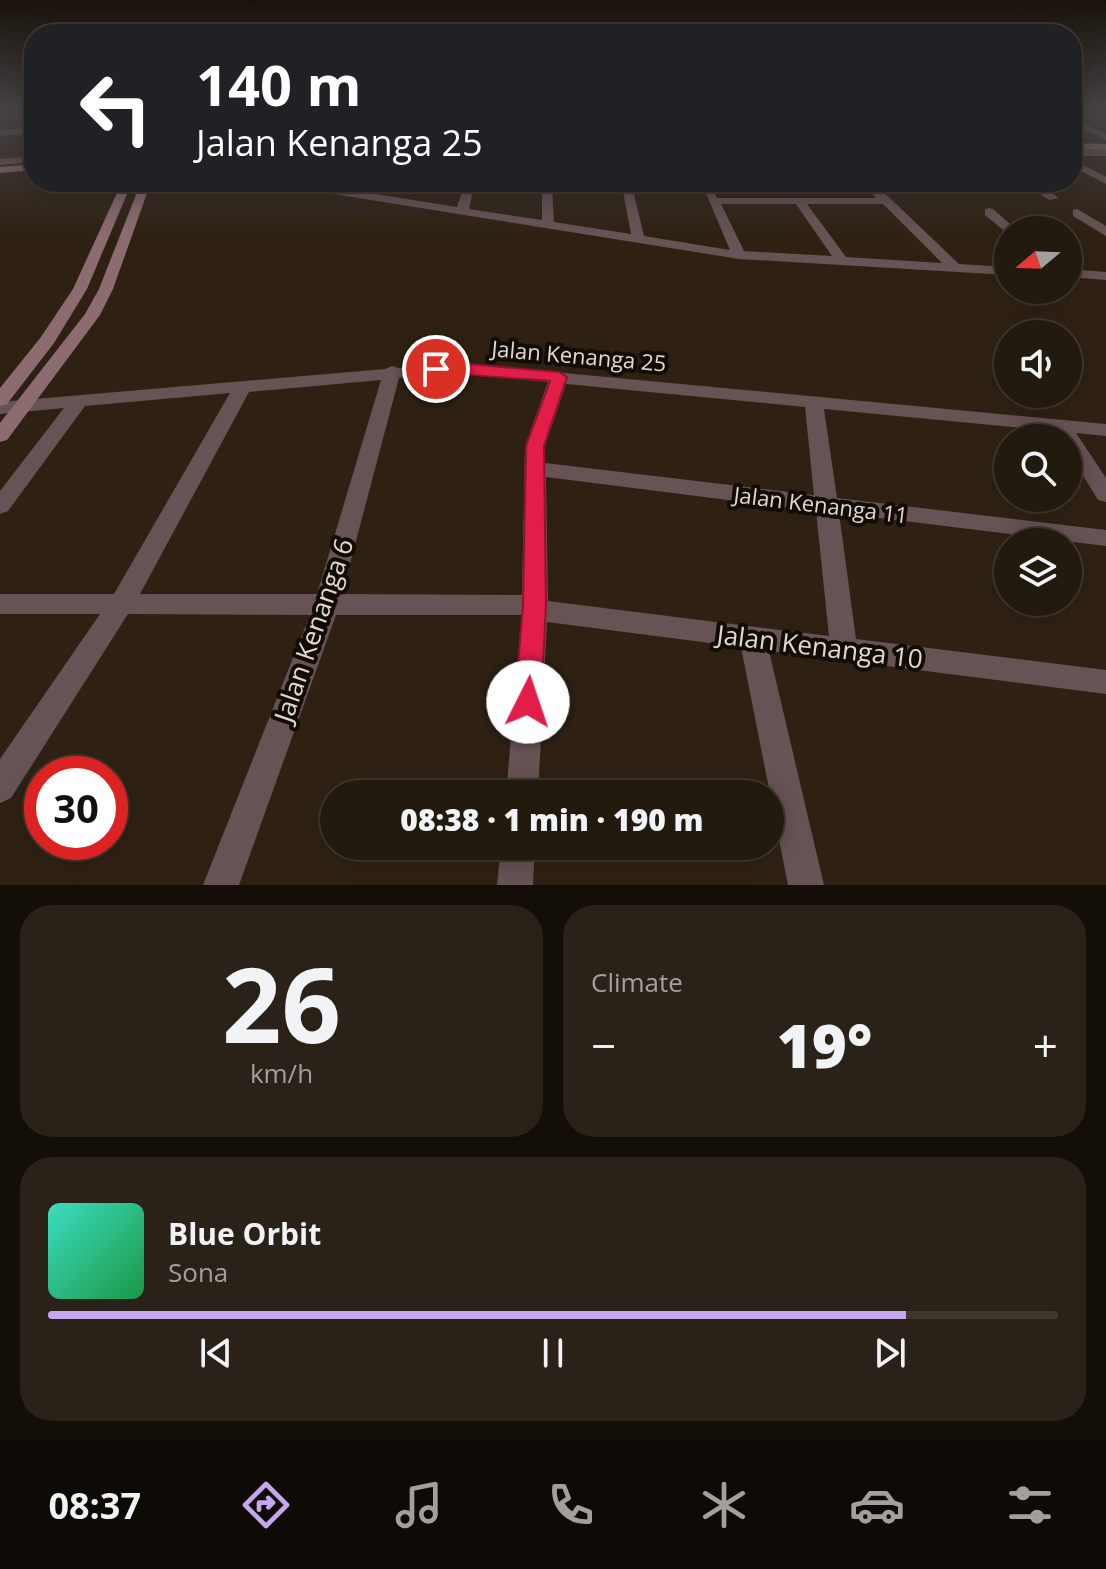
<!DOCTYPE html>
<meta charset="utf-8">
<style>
body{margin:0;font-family:"Open Sans",sans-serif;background:#2a2218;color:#f1f3f6;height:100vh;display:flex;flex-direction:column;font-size:30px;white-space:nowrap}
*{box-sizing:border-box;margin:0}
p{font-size:26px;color:#a2a09e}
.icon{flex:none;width:44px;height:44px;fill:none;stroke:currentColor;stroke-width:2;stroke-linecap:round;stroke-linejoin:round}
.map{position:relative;height:885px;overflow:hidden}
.details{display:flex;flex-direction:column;gap:20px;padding:20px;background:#130e08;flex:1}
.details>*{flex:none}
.guide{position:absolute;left:24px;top:24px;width:1058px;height:168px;border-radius:32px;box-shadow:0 4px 20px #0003,0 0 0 2px #3f382f;background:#202124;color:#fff;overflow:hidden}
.needle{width:52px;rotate:251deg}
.controls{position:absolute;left:994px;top:216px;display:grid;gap:16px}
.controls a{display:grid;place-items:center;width:88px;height:88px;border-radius:50%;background:#22190f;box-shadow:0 4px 20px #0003,0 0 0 2px #3f382f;font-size:40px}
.speed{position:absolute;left:24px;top:756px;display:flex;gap:16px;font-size:40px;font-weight:700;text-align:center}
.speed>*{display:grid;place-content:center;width:104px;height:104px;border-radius:50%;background:#22190f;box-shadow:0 4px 20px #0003,0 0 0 2px #3f382f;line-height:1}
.speed .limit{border:12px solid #d22;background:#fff;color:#111}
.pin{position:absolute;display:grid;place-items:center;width:68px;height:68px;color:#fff;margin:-34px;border:4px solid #fff;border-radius:50%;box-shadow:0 2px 8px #0007}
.me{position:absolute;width:88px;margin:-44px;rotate:4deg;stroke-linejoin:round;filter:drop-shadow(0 0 6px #0008)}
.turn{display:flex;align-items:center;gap:28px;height:168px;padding:0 40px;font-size:36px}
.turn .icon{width:104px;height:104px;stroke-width:2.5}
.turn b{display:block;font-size:56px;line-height:68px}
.big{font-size:60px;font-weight:800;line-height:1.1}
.details .widget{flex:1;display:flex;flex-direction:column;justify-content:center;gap:12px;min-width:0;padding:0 28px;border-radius:32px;background:#2a2218}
.details .dial{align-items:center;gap:0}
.dial b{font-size:104px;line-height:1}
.song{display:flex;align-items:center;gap:24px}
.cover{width:96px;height:96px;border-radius:12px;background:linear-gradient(135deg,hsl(170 70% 55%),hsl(140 70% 35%))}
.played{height:8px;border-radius:4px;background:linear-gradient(90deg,#c7a6f0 85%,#3f382f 85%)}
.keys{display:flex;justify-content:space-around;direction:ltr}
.heat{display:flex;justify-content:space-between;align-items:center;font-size:44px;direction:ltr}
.details .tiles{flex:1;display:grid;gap:20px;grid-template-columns:1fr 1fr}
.widget:last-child{grid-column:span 2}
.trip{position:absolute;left:320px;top:780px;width:464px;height:80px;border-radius:40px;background:#22190f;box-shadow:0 4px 20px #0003,0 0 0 2px #3f382f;font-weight:800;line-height:80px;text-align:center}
.tab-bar{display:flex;height:128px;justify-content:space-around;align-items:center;background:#0e0a06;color:#a2a09e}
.tab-bar .icon{width:56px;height:56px}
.tab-bar .active{color:#c7a6f0}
.tab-bar b{font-size:36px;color:#f1f3f6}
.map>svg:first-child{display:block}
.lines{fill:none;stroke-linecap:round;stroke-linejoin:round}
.street{fill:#675255;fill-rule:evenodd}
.secondary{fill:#8c6b71;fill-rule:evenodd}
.route{fill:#e11d48;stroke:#92132f;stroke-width:2}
.labels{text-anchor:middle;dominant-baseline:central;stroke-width:8;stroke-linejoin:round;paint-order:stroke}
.street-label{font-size:22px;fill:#e1d9d0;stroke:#120c07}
.near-street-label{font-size:26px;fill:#e1d9d0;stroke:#120c07}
</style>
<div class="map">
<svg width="1106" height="885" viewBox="0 0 1106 885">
<rect width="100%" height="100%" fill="#2e2114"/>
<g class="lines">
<!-- street -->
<path class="street" d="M1072,117l34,17v6l-34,-17z
M34,127v6l-34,3v-6z
M1072,150h34v6h-34z
M34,156v6l-34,3v-6z
M1072,159l34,18v7l-34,-18z
M301,182l156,25 7,-21 5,-3 5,3 -5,23 73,11v-34l5,-3 5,3 2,36 77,12 -9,-48 5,-3 5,3 12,50 86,14 -28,-66h8l7,14h159l-14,-16h11l86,82 49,3v8l-269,-16 -418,-67zM721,204h75l36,52 -88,-5zM807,204h76l59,59 -96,-6z
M900,182h136l23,16 -10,2 -19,-13 -125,-2z
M989,208l4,1 24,21 -10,3 -22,-18v-6z
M1077,209l29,17v10l-33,-20v-6z
M1068,269l38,3v8l-38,-3z
M458,363l648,61v12l-30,-3 30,45v24l-8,-2 -30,-49v-13h-8l-5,-7 -231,-22 13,89 269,32v16l-267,-33 17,126 250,31v24l-337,-43 55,234h-36l-47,-238 -194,-25 -9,172h-32l16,-179h-186l-97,270h-36l107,-270 -182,-1 -117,184 -11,5v-44l100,-145h-100v-20h114l116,-201 -145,13 -77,105 -8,3v-23l64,-83 -64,6v-12l385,-33 7,-3 7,2zM458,373l90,9 -23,64 -3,149 -180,-1 57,-216zM381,380l-64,214h-177l109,-202zM566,384l239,23 9,88 -269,-32v-17zM546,477l270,34 13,125 -281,-35z
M501,846h34l-2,39h-36z"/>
<!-- secondary -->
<path class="secondary" d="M1072,143l34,1v6l-34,-1z
M34,164v6l-34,3v-6z
M122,182h10l-45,107 -33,54 -47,61 -7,2v-18l41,-51 32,-48z
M141,182h10l-38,107 -13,26 -93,125 -7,2v-19l85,-109 14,-25z"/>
</g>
<!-- sky -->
<linearGradient id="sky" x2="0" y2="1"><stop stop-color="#19120b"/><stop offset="0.47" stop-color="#464345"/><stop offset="1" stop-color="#464345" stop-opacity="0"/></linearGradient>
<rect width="1106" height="234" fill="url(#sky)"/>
<!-- route -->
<path class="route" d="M458,363l101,9 8,5 -23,69 2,159 -5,97 -3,8 -10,4 -9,-4 -4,-8 8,-97 3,-159 24,-65c-18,-2 -115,-7 -122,-12l8,-5z"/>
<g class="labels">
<!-- street labels -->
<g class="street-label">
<text transform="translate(579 355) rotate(5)">Jalan Kenanga 25</text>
<text transform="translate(821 504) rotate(7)">Jalan Kenanga 11</text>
</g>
<!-- near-street labels -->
<g class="near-street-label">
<text transform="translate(313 630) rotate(-71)">Jalan Kenanga 6</text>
<text transform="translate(820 646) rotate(7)">Jalan Kenanga 10</text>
</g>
</g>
</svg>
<div class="controls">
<a><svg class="needle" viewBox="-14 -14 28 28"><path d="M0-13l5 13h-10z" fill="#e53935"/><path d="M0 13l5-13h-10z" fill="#a2a09e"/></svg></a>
<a><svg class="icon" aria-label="sound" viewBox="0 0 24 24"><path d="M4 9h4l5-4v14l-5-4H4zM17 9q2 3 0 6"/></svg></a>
<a><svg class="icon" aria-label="search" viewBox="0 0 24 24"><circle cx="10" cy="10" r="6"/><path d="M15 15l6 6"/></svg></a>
<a><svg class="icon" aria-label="layers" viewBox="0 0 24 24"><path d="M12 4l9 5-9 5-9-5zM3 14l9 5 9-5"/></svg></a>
</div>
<div class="speed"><div class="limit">30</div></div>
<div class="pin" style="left:436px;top:369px;background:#d93025"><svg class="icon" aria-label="arrive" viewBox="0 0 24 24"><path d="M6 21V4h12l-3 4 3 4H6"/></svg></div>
<svg class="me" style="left:528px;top:702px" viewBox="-20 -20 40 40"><circle r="19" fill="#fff"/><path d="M0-13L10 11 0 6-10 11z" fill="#e11d48"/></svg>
<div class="trip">08:38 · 1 min · 190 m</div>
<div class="guide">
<div class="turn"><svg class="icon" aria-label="left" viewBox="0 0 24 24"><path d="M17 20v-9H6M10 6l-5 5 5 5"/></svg><div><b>140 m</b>Jalan Kenanga 25</div></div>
</div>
</div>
<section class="details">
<div class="tiles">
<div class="widget dial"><b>26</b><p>km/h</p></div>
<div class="widget"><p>Climate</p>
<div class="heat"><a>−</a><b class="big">19°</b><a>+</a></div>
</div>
<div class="widget">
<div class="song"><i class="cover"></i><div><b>Blue Orbit</b><p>Sona</p></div></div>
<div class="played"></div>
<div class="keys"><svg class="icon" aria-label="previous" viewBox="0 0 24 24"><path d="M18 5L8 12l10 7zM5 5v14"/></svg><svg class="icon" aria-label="pause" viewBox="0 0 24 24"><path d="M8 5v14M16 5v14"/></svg><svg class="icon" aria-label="next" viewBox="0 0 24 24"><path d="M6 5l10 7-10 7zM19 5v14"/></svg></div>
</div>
</div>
</section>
<nav class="tab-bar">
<b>08:37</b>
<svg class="icon active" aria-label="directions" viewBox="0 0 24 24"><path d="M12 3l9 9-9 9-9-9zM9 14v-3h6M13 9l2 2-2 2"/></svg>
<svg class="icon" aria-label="music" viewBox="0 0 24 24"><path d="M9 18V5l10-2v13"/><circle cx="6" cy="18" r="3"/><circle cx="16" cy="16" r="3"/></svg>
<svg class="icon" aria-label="phone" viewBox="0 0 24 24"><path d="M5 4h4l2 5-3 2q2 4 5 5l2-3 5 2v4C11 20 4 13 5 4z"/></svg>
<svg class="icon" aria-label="climate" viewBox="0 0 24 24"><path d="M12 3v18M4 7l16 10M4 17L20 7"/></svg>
<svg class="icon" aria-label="car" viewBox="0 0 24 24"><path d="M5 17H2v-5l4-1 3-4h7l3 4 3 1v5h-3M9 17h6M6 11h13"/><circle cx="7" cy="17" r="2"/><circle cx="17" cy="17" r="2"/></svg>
<svg class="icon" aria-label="filters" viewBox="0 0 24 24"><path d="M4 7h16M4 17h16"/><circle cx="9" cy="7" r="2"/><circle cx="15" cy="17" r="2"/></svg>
</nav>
